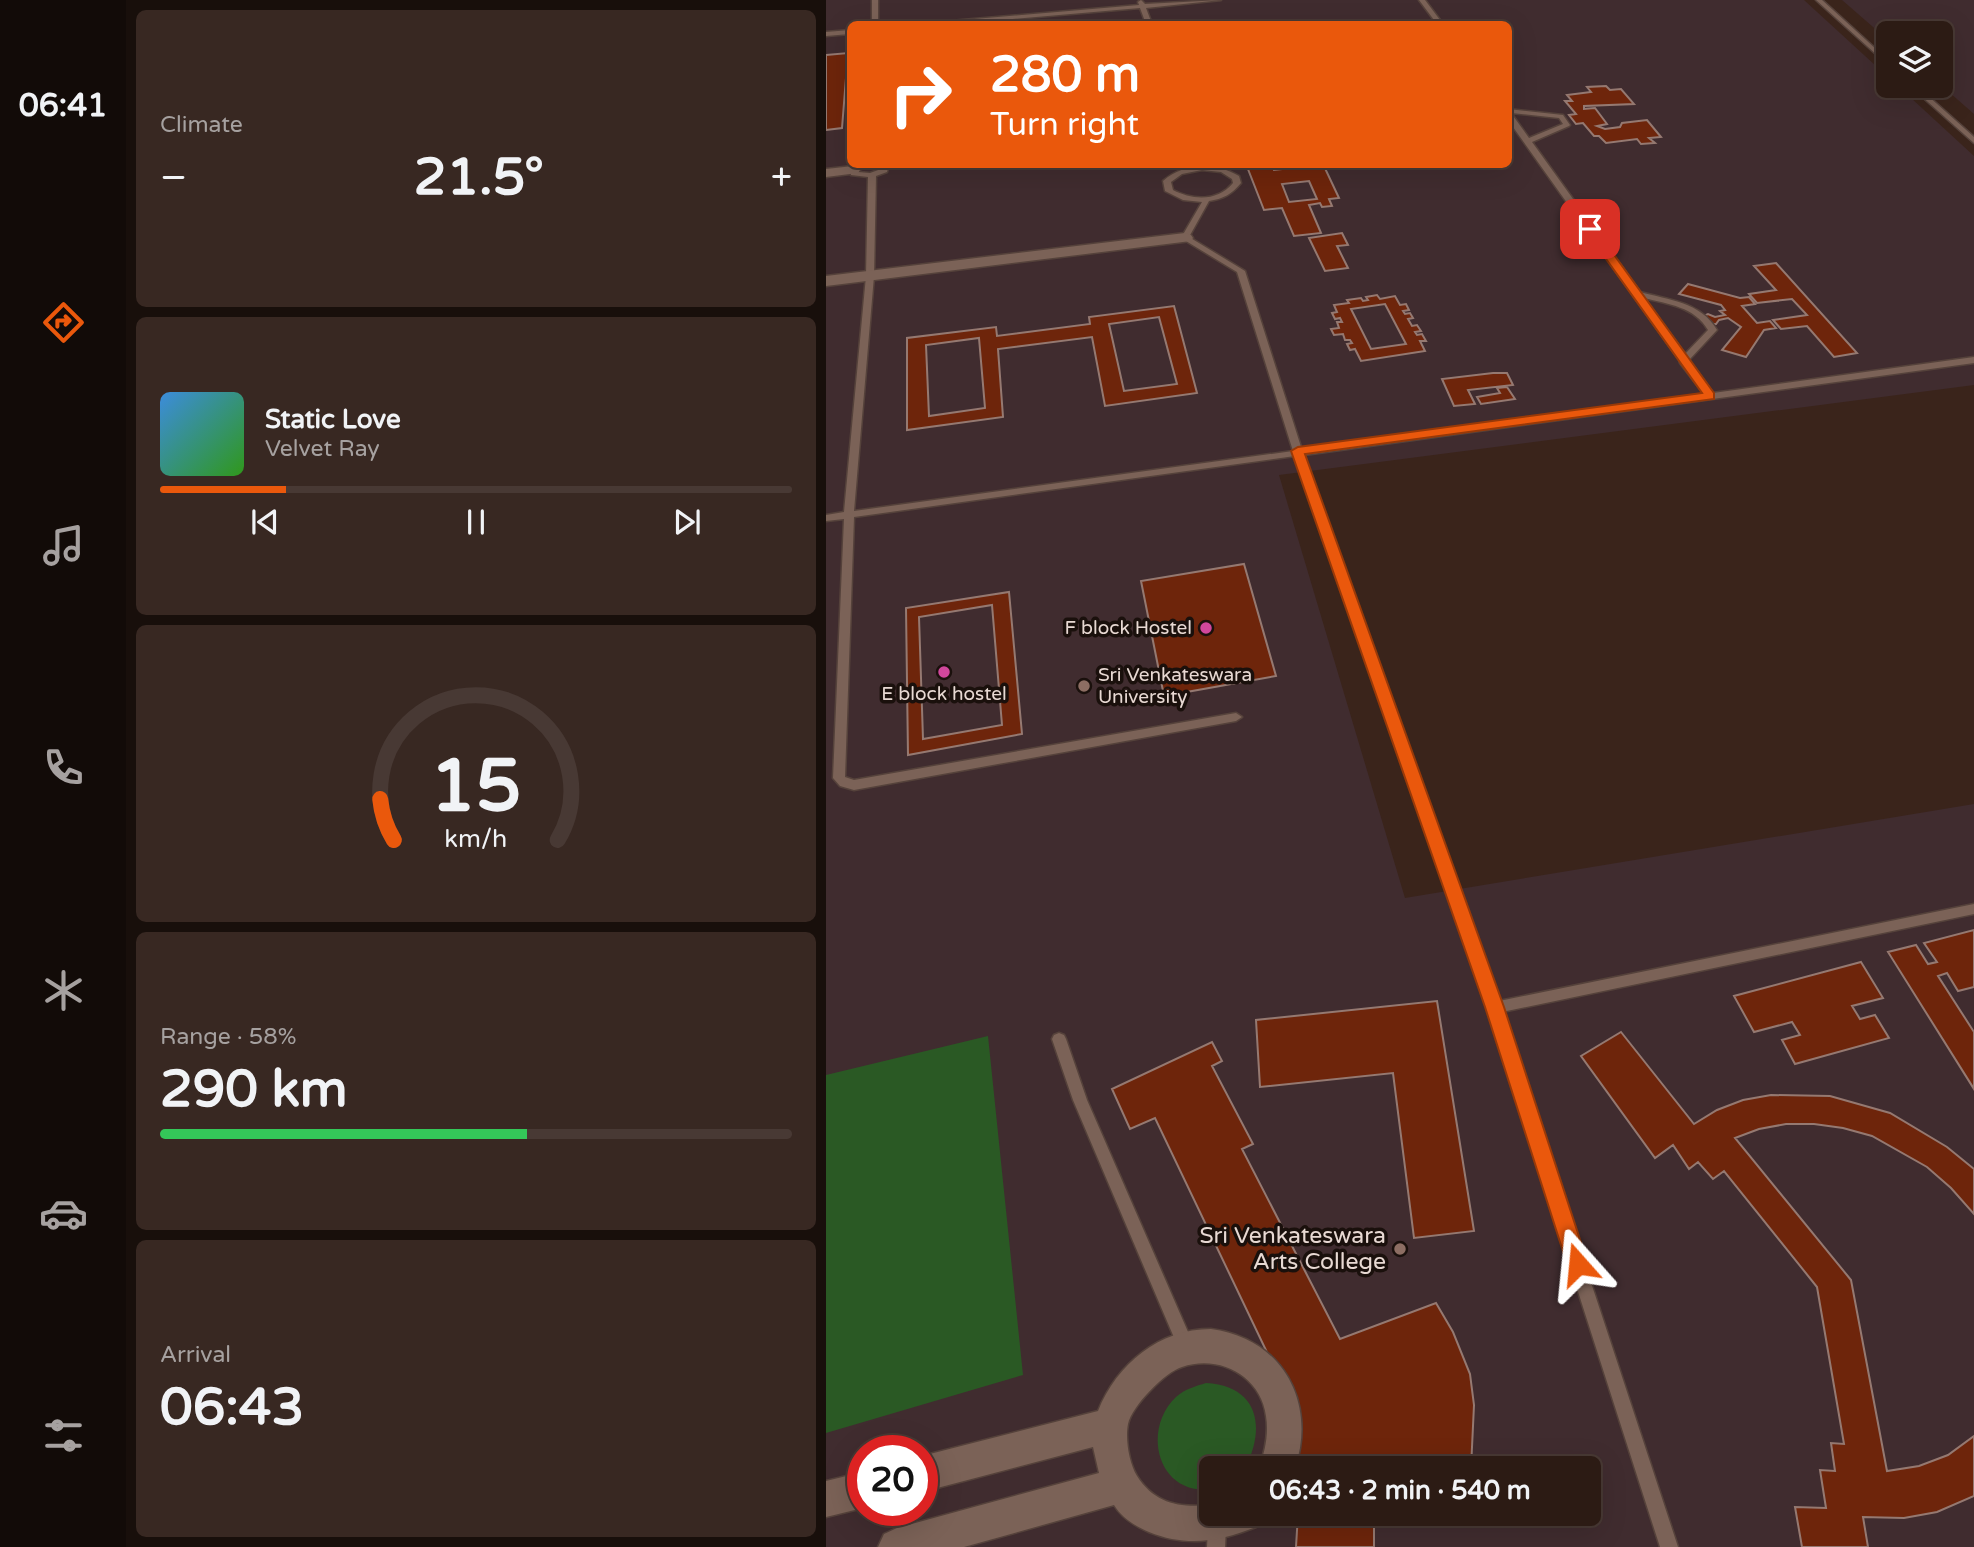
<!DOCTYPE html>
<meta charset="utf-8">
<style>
body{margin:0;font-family:"Varela Round",sans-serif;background:#382822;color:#f1f3f6;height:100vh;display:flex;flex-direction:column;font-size:26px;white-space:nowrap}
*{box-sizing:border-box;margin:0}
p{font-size:23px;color:#a6a1a0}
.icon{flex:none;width:38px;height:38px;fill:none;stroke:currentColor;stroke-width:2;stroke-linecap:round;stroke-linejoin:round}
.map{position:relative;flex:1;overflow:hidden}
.panel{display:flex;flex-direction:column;gap:10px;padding:10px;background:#180f0b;width:700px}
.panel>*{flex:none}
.hud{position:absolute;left:21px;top:21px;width:665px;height:147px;border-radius:10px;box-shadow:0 7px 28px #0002,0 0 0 2px #483934;background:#ea580c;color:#fff;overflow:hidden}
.controls{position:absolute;left:1050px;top:21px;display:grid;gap:14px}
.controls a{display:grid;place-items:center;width:77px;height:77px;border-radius:10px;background:#2c1b14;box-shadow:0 7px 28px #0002,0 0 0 2px #483934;font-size:35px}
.speed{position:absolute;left:21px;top:1435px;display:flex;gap:14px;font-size:35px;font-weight:700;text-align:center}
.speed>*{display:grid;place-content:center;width:91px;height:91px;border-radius:50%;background:#2c1b14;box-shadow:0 7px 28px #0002,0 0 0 2px #483934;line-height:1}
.speed .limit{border:10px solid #d22;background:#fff;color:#111}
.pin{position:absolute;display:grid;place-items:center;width:60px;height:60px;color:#fff;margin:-30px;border-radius:14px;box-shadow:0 4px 10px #0006}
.me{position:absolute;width:77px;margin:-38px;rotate:342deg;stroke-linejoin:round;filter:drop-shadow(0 0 5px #0008)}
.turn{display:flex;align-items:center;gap:24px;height:147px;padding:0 28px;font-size:32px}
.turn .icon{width:91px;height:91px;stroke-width:2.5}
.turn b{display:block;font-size:49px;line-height:60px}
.big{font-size:52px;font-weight:700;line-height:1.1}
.panel .tile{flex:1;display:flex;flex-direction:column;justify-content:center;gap:10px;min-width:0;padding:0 24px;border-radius:10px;background:#382822}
.panel .dial{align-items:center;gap:0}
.dial svg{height:182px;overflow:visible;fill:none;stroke:#483934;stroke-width:7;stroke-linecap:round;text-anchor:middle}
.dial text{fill:#f1f3f6;stroke:none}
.song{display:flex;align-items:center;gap:21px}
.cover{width:84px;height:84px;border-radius:10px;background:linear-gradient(135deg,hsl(210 70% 55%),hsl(110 70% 35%))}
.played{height:7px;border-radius:4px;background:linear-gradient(90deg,#ea580c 20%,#483934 20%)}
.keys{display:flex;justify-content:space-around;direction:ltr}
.heat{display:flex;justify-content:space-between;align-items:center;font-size:38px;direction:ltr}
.charge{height:10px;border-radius:5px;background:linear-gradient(90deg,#34c759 58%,#483934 0)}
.trip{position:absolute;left:373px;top:1456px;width:402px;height:70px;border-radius:10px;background:#2c1b14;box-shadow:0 7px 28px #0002,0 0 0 2px #483934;font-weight:700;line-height:70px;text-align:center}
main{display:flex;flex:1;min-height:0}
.dock{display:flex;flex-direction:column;width:126px;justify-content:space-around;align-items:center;background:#120b08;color:#a6a1a0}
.dock .icon{width:49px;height:49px}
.dock .on{color:#ea580c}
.dock b{font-size:32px;color:#f1f3f6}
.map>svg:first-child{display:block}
.education{fill:#402c2f;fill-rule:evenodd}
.green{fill:#2a5924}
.building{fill:#6e250b;stroke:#957971;stroke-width:2;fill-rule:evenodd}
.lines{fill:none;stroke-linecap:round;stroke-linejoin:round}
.lane-casing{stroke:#55423b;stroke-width:3}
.street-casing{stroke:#55423b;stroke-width:3}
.lane{fill:#7b6257;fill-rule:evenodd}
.street{fill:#7b6257;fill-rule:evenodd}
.route{fill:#ea580c;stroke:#983908;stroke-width:2}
.hotel-dot{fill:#d1479c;stroke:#1a100c;stroke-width:2.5}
.education-dot{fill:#8d6e63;stroke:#1a100c;stroke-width:2.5}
.labels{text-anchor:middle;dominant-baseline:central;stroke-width:7;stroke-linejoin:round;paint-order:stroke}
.poi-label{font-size:19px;fill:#e8d9d3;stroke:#1a100c;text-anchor:end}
.near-poi-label{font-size:23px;fill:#e8d9d3;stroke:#1a100c;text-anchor:end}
</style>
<main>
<nav class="dock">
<b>06:41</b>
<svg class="icon on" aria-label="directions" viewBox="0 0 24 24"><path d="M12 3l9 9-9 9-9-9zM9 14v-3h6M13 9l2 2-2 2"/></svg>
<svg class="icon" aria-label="music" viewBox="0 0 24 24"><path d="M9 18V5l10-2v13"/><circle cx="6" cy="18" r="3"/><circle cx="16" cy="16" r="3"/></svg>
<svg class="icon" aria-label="phone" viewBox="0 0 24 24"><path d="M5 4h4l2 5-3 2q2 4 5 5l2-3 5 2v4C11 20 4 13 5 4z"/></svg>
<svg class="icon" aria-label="climate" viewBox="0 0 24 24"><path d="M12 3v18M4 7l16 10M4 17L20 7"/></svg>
<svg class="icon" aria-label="car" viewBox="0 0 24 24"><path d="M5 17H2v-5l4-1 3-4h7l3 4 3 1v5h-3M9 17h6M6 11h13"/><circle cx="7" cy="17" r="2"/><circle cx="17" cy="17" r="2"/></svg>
<svg class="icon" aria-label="filters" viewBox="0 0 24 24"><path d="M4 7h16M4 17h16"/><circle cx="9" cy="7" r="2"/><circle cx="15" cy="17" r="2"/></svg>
</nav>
<section class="panel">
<div class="tile"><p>Climate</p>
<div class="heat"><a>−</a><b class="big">21.5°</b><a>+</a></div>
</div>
<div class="tile">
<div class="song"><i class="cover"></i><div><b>Static Love</b><p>Velvet Ray</p></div></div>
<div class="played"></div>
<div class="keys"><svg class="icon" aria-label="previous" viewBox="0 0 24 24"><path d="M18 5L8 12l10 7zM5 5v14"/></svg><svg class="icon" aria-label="pause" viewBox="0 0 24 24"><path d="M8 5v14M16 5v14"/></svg><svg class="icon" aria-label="next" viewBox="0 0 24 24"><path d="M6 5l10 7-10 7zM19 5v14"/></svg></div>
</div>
<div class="tile dial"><svg viewBox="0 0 100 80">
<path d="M14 69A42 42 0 1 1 86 69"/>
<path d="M14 69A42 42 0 0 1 8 51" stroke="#ea580c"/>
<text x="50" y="56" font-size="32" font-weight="700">15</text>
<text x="50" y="72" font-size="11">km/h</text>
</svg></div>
<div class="tile"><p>Range · 58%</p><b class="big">290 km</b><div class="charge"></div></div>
<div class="tile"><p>Arrival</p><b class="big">06:43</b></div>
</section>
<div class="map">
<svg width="1148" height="1547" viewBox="0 0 1148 1547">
<rect width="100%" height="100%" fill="#3a241b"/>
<!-- education -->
<path class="education" d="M0,0h978l84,77v9h10l76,70v229l-695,90 126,423 569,-94v743h-1148zM24,24h658v140h-658zM37,1451h59v59h-59zM385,1468h378v46h-378z
M1016,0h132v114l-33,-29v-52h-53v7z"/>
<!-- green -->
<path class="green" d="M162,1036l35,339 -197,58v-358z
M380,1383c53,3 60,45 39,85h-34v21c-53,7 -70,-59 -35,-92 9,-8 20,-11 30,-14z"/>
<!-- building -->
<path class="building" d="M22,53l-6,75 -16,2v-75z
M780,86l4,4 11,-1 13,15 -50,2v3l11,-1 12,16 -10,2 8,3 15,-2 2,-4 25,-3 14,17 -12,1 6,5 -14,1 -4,-5 -31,4 -7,-7h-5l-11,-13 -7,1 -7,-9 7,-1 -11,-13h7l-5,-6 24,-3 -4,-5z
M420,164h26l2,6 28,-3 -1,-3h22l16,34 -10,1 3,7 -10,1 -2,-4 -11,2 12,28 -27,3 -12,-28 -18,2zM483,181l8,18 -28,3 -7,-18z
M516,233l6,12 -11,1 11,22 -23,3 -16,-33z
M950,263l81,90 -23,4 -27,-31 -26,3 -8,-9 34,-5 -15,-16 -35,4 -8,-9 27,-4 -22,-24z
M862,284l52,14 9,-1 6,7 -13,2 15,17 13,-2 6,7 -12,2 -18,27 -24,-7 19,-23 -13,-9 -9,2 -3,4h-10l-5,-7 7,-3 7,3 10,-2 -5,-4 5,-1 -4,-5 -42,-11z
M551,295l3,4 15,-3 5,9 6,-1 3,6 -6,1 2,3 5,-1 3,5 -5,1 4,7 5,-1 4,6 -6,1 2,3 5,-1 4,7h-6l5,10 -64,10 -6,-12 -5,1 -3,-6 5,-1 -2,-3h-5l-2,-6 -9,1 -3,-6 8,-1 -2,-6h5l-2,-4 -5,1 -3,-6 5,-1 -3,-7 15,-2 -2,-3 14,-2 2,3 5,-1 -2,-3zM559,304l21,40 -35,5 -20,-40z
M348,306l23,87 -92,13 -13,-69 -94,12 5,68 -96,13v-92l89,-11 1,9 93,-12 -1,-7zM333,317l18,67 -53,7 -15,-67zM153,338l6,70 -56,8 -3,-71z
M667,373h14l6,12 -45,5 7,14 -21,2 -12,-27z
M681,387l8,12 -34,5 -4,-7 23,-4 -3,-5z
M418,564l32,112 -112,20 -23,-115z
M183,592l13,142 -114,21 -2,-147zM166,605l10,120 -79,14 -4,-122z
M1148,930v57l-16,4 -11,-18 -9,3 36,56v57l-86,-137 28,-7 12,19 9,-2 -13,-19z
M1035,962l22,36 -31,8 8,13 15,-4 14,23 -94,26 -13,-24 18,-5 -8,-13 -38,10 -20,-36z
M611,1001l37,230 -60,7 -21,-165 -133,14 -4,-67z
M795,1032l73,92 23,-14 26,-10 28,-5 59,1 60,17 57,34 27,22v45l-23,-26 -24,-21 -55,-31 -29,-8 -29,-4h-28l-27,5 -24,9 116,142 36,191 32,-5 29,-11 26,-19v60l-37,16 -33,6 -41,-1 5,30h-66l-7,-40 31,1 -6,-38 15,1 -4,-28 13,1 -27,-157 -93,-116 -11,8 -15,-17 -9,7 -16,-24 -18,13 -74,-102z
M386,1042l10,19 -10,5 41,78 -11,5 98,190 96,-36 17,29 17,42 4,31 -3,63h-181l4,-21 -20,-80 -119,-249 -25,11 -18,-40z
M472,1514h76v33h-78z"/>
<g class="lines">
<!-- lane casing -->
<g class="lane-casing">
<path id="lane" d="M46,0h6v24h-6z
M315,0l4,4 76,-4 -75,8 6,16h-6l-6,-16 -185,16h-19l3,-2 200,-17 -1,-3z
M593,0h6l18,24h-6z
M990,0h6l66,60v5z
M24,30v4l-24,2v-4z
M1084,86h7l57,51v6z
M682,109l55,6 7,10 -1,1 -37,16 108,150c29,8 61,10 77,38l-28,30 24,33 261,-36v6l-670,92 195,546 475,-97v10l-472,98 176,535h-18l-173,-539 -192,-552 -441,61 -9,260 9,3 382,-67 6,4 -6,4 -382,69 -14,-4 -7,-8 11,-259 -18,2v-6l18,-3 22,-236 2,-99 -17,-2 -1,-8 2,-3h8l-2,8 12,1 11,-4v-5h29l-22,4 -1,4 -11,4 -2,100 -20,235 439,-60 -56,-179 -56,-34 21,-36 -19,-2 -18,-9 -2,-10c22,-19 52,-19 76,-5l2,7c-9,11 -18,16 -32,18l-20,36 56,34 57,179 402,-56 -24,-31 -1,-3 -171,-240zM685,113l48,5 4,6 -34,14zM376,170l19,2 11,7 1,4c-15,19 -41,17 -60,7l-2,-8 11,-8zM818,298c24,6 51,9 64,32l-23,24z
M233,1033l5,2 2,4 21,61 108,248 -2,6 -6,2 -6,-2 -108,-254 -21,-61 2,-4z
M391,1519l7,2 2,7 -1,19h-18l1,-19 2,-7z"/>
</g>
<!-- street casing -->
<g class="street-casing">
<path id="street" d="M27,166l5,1 2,3 -2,3 -32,4v-8z
M359,233l6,2 2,3 -2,3 -365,45v-10z
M385,1329c71,9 106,73 84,139h-36c6,-17 10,-34 7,-52 -5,-40 -47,-62 -84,-49 -17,5 -50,39 -54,57 -3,15 1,39 9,52 18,28 43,32 74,29v9h50l-5,13c-37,15 -70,20 -107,5 -14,-6 -27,-14 -35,-27l-150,42h-86l6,-13 13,-6 202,-55 -6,-26 -171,45v-36l176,-45c19,-47 61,-82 113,-82z
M37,1472v36l-37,9v-36z"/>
</g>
<!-- lane -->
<use href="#lane" class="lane"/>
<!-- street -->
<use href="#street" class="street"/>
</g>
<!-- route -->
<path class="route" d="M760,227h8l120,166v6l-409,55 199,553 84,257 -3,8 -7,3 -8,-3 -3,-8 -82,-257 -194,-556 7,-4 404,-54 -116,-162z"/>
<!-- markers -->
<g class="hotel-dot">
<circle cx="380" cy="628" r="7"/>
<circle cx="118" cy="672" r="7"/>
</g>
<g class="education-dot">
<circle cx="258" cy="686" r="7"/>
<circle cx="574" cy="1249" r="7"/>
</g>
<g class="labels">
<!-- poi labels -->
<g class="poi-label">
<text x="366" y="628">F block Hostel</text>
<text x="272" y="675" text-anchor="start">Sri Venkateswara<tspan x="272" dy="22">University</tspan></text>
<text x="118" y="694" text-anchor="middle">E block hostel</text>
</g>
<!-- near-poi labels -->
<g class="near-poi-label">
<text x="560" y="1236">Sri Venkateswara<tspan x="560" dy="26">Arts College</tspan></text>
</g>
</g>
</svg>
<div class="controls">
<a><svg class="icon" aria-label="layers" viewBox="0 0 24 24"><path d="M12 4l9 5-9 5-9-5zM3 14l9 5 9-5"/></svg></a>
</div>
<div class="speed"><div class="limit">20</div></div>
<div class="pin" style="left:764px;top:229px;background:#d93025"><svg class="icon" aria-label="arrive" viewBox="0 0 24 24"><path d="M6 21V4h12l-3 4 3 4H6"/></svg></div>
<svg class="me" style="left:752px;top:1264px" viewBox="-20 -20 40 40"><path d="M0-17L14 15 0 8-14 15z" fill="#ea580c" stroke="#fff" stroke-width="4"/></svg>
<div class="trip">06:43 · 2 min · 540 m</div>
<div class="hud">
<div class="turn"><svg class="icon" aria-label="right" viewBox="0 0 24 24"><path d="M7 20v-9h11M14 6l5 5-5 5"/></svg><div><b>280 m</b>Turn right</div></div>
</div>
</div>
</main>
